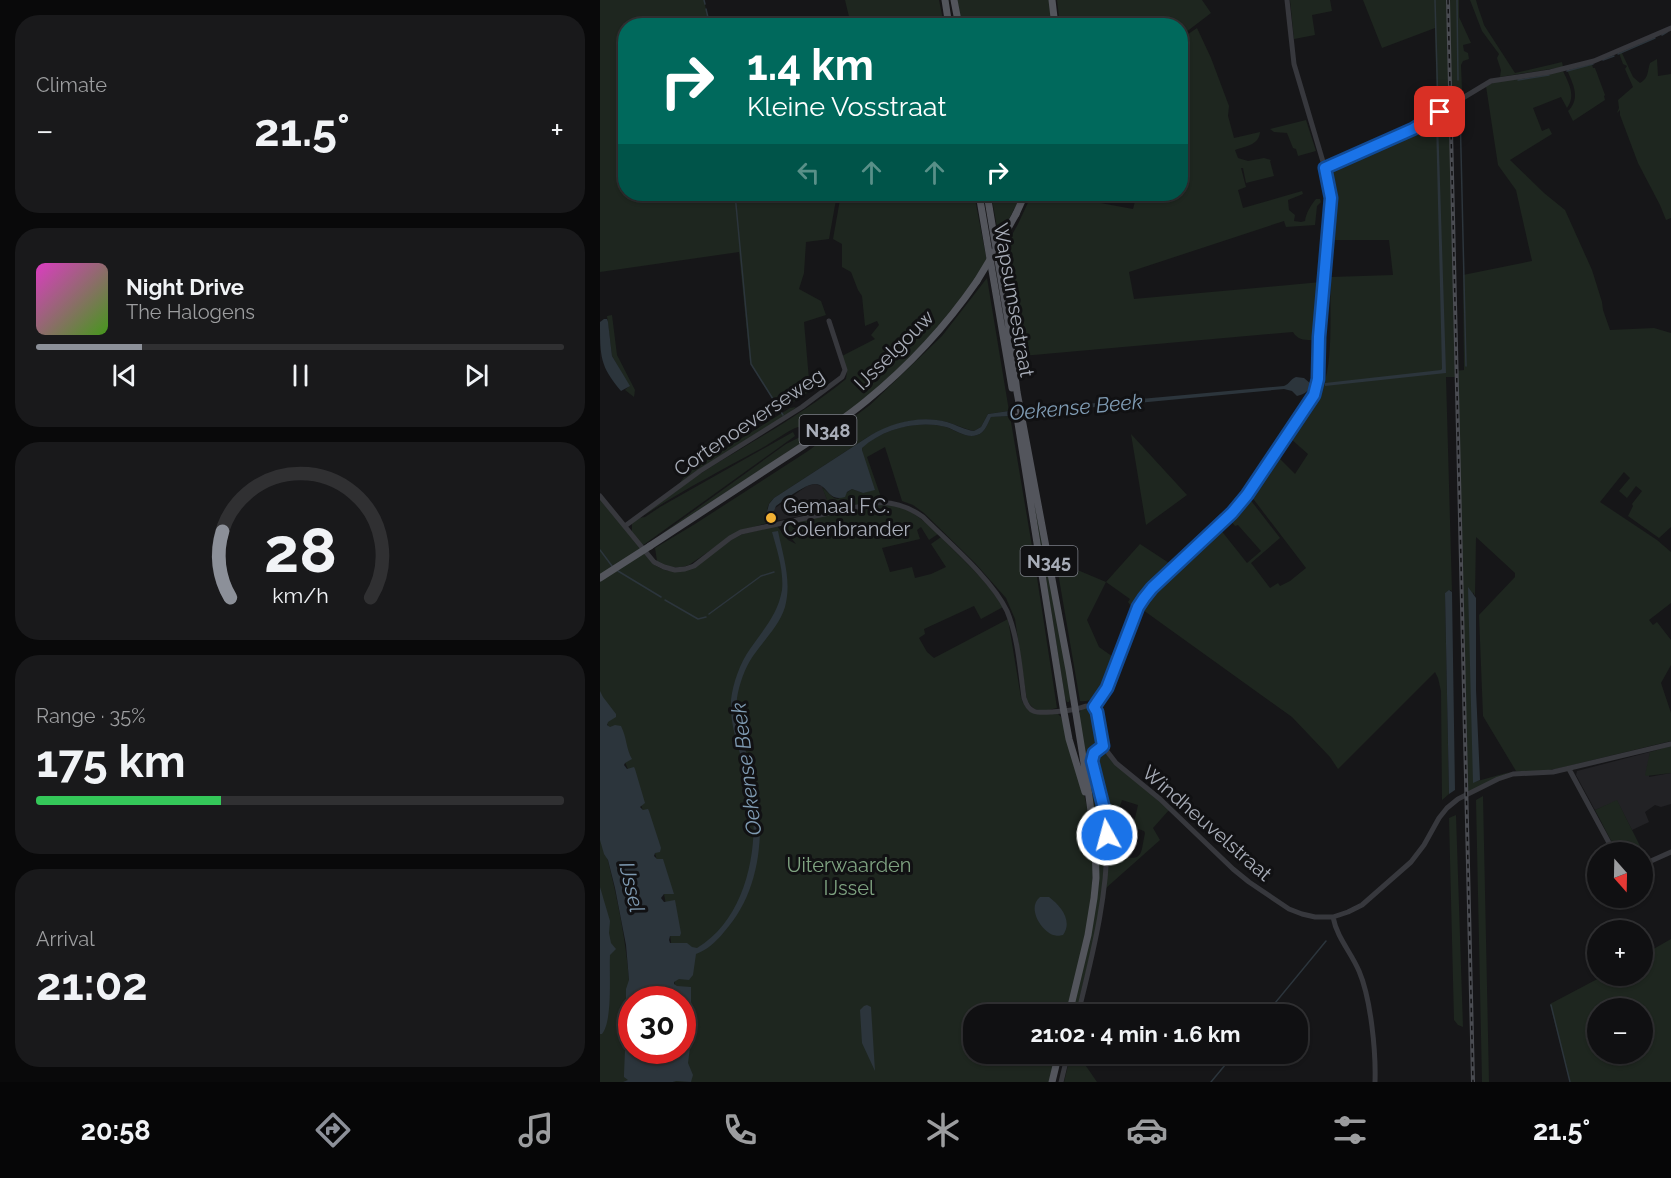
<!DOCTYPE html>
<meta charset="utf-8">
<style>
body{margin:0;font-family:Raleway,sans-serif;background:#19191b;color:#f1f3f6;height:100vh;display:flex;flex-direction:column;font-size:22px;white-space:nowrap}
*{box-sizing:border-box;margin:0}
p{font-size:20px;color:#9c9d9f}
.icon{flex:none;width:33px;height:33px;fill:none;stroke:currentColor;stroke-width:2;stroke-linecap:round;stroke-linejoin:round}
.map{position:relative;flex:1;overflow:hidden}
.side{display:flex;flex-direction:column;gap:15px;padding:15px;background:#09090a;width:600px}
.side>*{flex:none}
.hud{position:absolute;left:18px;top:18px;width:570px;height:183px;border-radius:24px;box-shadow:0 2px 4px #0004,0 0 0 2px #303032;background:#00695c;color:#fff;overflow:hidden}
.needle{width:39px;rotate:160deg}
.buttons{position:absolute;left:987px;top:842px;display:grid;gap:12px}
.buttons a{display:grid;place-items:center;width:66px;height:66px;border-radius:50%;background:#101012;box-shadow:0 2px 4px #0004,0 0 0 2px #303032;font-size:30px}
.speed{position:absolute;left:18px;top:986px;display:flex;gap:12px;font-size:30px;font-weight:700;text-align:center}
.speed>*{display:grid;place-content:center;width:78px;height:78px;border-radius:50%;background:#101012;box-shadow:0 2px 4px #0004,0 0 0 2px #303032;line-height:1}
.speed .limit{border:9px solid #d22;background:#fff;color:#111}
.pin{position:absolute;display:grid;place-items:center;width:51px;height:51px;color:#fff;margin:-26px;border-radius:12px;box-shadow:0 3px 9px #0006}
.me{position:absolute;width:66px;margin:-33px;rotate:353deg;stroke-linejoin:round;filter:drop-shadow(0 0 4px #0008)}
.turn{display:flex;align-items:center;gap:21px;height:126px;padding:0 30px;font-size:27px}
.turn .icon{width:78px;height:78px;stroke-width:2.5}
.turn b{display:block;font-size:42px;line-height:51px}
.lanes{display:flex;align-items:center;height:57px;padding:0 30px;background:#0003;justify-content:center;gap:30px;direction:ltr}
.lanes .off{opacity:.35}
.big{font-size:45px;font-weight:700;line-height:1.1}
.side .widget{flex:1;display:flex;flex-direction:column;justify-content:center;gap:9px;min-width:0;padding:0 21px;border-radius:24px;background:#19191b}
.side .dial{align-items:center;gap:0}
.dial svg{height:156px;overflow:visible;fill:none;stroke:#303032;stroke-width:7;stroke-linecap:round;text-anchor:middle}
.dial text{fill:#f1f3f6;stroke:none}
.song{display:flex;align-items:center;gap:18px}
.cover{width:72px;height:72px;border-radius:9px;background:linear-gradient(135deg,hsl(310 70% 55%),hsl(100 70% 35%))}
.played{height:6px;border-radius:3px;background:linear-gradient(90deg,#8c9099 20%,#303032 20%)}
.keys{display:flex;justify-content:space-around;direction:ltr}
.heat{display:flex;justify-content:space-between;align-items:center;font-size:33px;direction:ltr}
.charge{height:9px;border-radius:4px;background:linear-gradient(90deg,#34c759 35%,#303032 0)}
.trip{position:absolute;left:363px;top:1004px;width:345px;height:60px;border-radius:24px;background:#101012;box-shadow:0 2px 4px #0004,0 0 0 2px #303032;font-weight:700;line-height:60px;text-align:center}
.menu{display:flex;height:96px;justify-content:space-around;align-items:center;background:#060607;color:#9c9d9f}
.menu .icon{width:42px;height:42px}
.menu .selected{color:#8c9099}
.menu b{font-size:27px;color:#f1f3f6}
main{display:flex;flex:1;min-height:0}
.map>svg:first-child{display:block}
.built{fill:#222225}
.green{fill:#1e261f;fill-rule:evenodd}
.water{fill:#2c353c}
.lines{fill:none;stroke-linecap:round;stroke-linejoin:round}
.stream{stroke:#2c353c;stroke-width:1.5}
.minor{stroke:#37383d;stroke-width:5}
.major{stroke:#53555c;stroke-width:7}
.rail-casing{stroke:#4a4c52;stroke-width:4}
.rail{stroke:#111113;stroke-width:1.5;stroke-dasharray:4.5;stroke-linecap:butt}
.major-bridge{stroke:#53555c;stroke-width:7}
.route-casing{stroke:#114b97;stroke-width:15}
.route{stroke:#1a73e8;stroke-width:10}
.poi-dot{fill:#f2b134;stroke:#111113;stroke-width:2}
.labels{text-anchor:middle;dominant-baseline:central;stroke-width:6;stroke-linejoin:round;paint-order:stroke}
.shield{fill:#111113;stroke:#7b7e86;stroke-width:1.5}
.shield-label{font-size:18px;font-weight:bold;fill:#a8adb8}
.street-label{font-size:20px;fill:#a8adb8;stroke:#111113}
.poi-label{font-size:20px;fill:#a8adb8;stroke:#111113;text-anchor:start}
.park-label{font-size:20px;fill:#7fa381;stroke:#111113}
.water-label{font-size:21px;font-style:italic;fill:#7f9bb3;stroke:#111113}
</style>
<main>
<section class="side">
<div class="widget"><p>Climate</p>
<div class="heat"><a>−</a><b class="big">21.5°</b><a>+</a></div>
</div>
<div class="widget">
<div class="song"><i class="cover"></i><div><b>Night Drive</b><p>The Halogens</p></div></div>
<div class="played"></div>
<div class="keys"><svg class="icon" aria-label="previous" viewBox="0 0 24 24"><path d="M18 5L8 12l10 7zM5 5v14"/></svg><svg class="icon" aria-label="pause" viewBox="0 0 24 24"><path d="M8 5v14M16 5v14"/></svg><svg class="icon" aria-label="next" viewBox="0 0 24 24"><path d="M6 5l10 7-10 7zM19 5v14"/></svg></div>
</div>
<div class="widget dial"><svg viewBox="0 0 100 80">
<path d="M14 69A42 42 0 1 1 86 69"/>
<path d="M14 69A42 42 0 0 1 10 35" stroke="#8c9099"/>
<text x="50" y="56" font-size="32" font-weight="700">28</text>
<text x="50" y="72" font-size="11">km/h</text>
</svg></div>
<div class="widget"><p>Range · 35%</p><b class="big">175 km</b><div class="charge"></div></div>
<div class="widget"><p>Arrival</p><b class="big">21:02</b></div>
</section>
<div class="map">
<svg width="1071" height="1082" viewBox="0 0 1071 1082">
<rect width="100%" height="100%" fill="#161618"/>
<!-- built -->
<path class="built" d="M215,484l7,2 9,24 -61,12 -3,-10 1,1 39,-27z
M1050,752l-1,25 22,-4v31l-10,3 -6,-2 -10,7 4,10 -17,8 -15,-29 -22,9 -19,-35 1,-4z"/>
<!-- green -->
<path class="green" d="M0,0h104l5,25 -83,1v168h211l-8,45 -23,3 -2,31 -5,16 22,12 5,14 -22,7 6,69 -30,20 -30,-48 -11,-111 -139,20z
M245,0h94l5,25h-93z
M357,0h93l4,25h-92z
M457,0h145l9,13 -30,23 -1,-10 -120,-1z
M690,0h40l2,11 -20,4 3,20 -21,4z
M763,0h96v17l12,26 -8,2 1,6 4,2 1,6 -6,2 -2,4 1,25 -3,2v7l-22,15 -2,-86 -53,20z
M870,0h6c2,9 6,17 8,25l31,48 47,-11 1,5 -63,10 1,-7 -4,-12 2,-4 -17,-23z
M597,28l14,30 18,48 -1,10 6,22 26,-6c-1,13 -14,14 -25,18l3,8 10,3 16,-3 7,2 -1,1 4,15 -28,7 -3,-15h-2l5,19 -8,3 5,18 59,-17 1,3 -15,6 1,10 6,5 -1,6 7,1 4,-1c1,-8 6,-16 11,-22h4l1,3 -4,4 -2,19 -29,2 -2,-6 -155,51 5,27 187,-17 -4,58c-11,0 -19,1 -24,-8l-271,24 -19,-105 15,-27 14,-30h36v3l65,12 4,-15h43l1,-155z
M1019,53h3l11,24 7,6c9,-5 7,-11 10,-20l7,-4 1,17 13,-2v144l-5,2 -6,-15 -22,-42 -18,-48v-5l-3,3 2,-5 -1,-8 15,-13 -8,-18 2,-3 -4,-2z
M992,64l1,4h2l10,27 -1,1 1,4 -32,21 -5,-10c13,-13 5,-27 -1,-41z
M963,71c6,13 13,25 4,37l-6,-11 -28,11 9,23 7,-3 3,6 -42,26 34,33 21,17 27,60 10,32 1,8 7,20 44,-2 17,5v194l-12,11 -31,-22 5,-10 -1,-2 10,-13 -6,-5 -9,12 -8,-7 11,-13 -6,-6 -24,30 57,38 14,12v51l-22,17 4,5 4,-3 14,18v25l-10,18 10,30v28l-115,28 -19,3 -21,-1 -33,-55 -4,-101 36,-38v-4l-39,-36 -1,59 -2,-4 1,190 36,-10 -44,21 -10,-416h-10l6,215 -1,-2 -6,3 4,201 -7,6 -1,-109 -3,-13 -3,-6 -97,97 -8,-12 -38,-40 -149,-107 8,-13 69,-68 27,34 14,-12 -23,-26 -3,1 -5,-6 19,-22 31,40 -29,25 19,25 8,-5 2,3 10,-5 16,-13 -55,-72 27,-39 17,17 13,-20 -17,-15c11,-16 26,-33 32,-51 11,-32 6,-78 8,-111l62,-2 -4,-35h-56c1,-24 4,-48 -4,-71l94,-44 26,-15 6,261 9,-1 -1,-95 69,-14 -16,-71 -18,-25 -12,-79 9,-4z
M706,120l10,31 -18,5 -2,-7 -3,-1 -6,-15 -13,-1 -4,-3z
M241,194h133l13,67 -29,41 -34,41 -22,23 -53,46 -193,126 130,-94 14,-7 2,-4 -1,-5 -3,-1c-10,3 -25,15 -36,21 -40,22 -81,43 -119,68 20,-15 39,-31 60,-44 48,-30 99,-57 143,-93l1,-8 -5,-15 33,-17 -4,-4 8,-10 -2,-4 -12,5 -3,-30 -4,-6 -7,-18 -9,-5v-23l-9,-5z
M391,194h31l-23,44z
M387,278l22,133 -21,3 -7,13 -7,4c-9,-2 -17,-6 -27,-9 -27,-7 -52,1 -76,13l-97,63c-10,9 -6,14 -4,24l-33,10 -48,33c-12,4 -22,3 -32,-4l-2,-13 40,-24 113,-73 62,-46 72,-69z
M12,315l5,40 18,35 -1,7 -9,-7 4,-4 -17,-30 -5,-40z
M196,407l-6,6 -111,71 14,-19 1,3 96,-60z
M410,416l24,142 23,150 -13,3 -10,-2 -7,-8 -12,-82 -9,-21 -31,-35 -51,-50 -11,-8 -11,-4 -17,-54 -18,10 15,43 -51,10 -9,-23 12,11 4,1 14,-10 11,4 -1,-46c22,-18 56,-28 84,-20 9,3 22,12 31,8 8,-2 11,-12 14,-18z
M420,416l51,280 -2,6h-2l-2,-4z
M193,432l2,4 -153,110 -10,-14v-9l7,-5 6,-1 15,-10z
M531,434l56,61 -41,30z
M0,497l53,67 7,4 8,3h16l45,-30 14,-7 34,-8 11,14 8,4 -12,-15 -1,-5 92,-18c27,-5 45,11 63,28l-9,6 -8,-13 -4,3 3,9 -38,9 8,24 22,-5 3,11 16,-4 15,-7 -15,-23 10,-7c21,22 46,43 62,70l-22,12 -7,-13 -50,23 1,5 -6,4 8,14 7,6 74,-39 13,79c8,20 18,15 37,16l3,3c12,41 28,82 31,125 5,59 -12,116 -25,172h-93v39h82l-7,29h-375l1,-32h7v-51h-6l-5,-57 -6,-43 -9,-42 -14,-49 -15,-41 -27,-59z
M540,544l29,19 4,-3 2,2 -36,37 -6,10 -5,-7 2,-3 -24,-17 -19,38 12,27 17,12c-6,16 -14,45 -36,42l-24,-140 50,21z
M485,708h6l3,5 6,30 -1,3 -6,5c6,41 14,81 11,123 -3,46 -18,95 -28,140h-4l26,-137 -20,-162 3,-5z
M1071,746v27l-25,3 -1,-1 5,-23z
M502,750l67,60 -16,18 7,12 -54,48 4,-52 4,1c3,6 0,13 4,19 26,5 22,0 27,-23l-1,-2 -11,-4 5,-22 -16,-5 -3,9 -14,-3 -8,-30 -3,-20z
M883,796l6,286h-7l-6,-282z
M1017,800l23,46 -1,1 2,5h-24l-22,-42z
M856,815l7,212 -5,-2 -4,-5 -5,-202z
M0,830c17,63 30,122 31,187 1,22 -1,43 -3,65h-28z
M1071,939v143h-101l-20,-78 55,-29h37l1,-20zM998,1008h44v45h-44z
M471,1053h6l20,29h-33z"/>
<!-- water -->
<path class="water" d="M838,120l8,253 -121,13v-3l116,-13 1,-1 -6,-248z
M4,319h3l1,3 4,34 18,30 -9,5c-21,-25 -21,-34 -21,-69z
M696,377l8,1 7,6c-2,8 -7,10 -14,12l-5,-5 -8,-2 -252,24 -1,-4 253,-23c6,-2 6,-7 12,-9z
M409,411l1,5 -19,1c-3,6 -6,16 -14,18 -10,4 -21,-5 -31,-8 -27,-7 -62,1 -84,21v2l13,40 -12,3 -11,-4 -5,3 -2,5c-18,5 -16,-12 -30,-13 -10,0 -30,16 -39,22l-2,5 -7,1 2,-8 5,-6 97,-63c23,-13 50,-20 76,-13 10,3 18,8 27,9l7,-4 7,-13z
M178,531c5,25 14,50 7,76 -6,19 -21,33 -32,49 -8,11 -14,29 -16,42 -3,29 12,57 18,84 11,51 5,111 -31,150 -8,10 -17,18 -28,22l-3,21 -4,5 -10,-1 -5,3v2l3,2 14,1v20l-3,16 -5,-1 -1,-23h-50l-1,23 -5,-2v-31l3,-9 -3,-35 -11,-57 -7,-28 -4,-6 -4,-14v-149l3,6 13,17v3l-8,5 -1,3 3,2 5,-2 6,1c6,12 5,23 11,33l-7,4 -1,2 3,4 7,-2 1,2 10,34 -5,4 3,3 5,-1 1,2 12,37 -1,4 -5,1 -1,3 3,3h6l11,35h-10l-3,4 3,4 11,-2 6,33 -1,3h-10l-1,4 1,3h17l5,4 5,1c51,-30 64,-106 53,-159 -6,-29 -21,-59 -19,-89 2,-17 9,-37 19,-51 13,-19 28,-35 32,-59 2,-19 -5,-40 -10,-58z
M868,587l8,11v92l4,90 -7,3z
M849,590l3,2 3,198 -6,4 -4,-201z
M0,887l10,34 -1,12 2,10 5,6 -6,6c-1,18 3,66 -8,79h-2z
M440,897h9c12,9 24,24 14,38 -4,1 -6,1 -10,0 -13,-5 -26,-28 -13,-38z
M267,1005l4,2 4,64 -13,-28 -2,-33 4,-4z
M31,1024l1,26h50l1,-20 9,2 -4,31 5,12 -2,7 -15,-1 -3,1h-50l5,-2 -4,-3v-3l2,-48z"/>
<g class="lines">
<!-- stream -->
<path class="stream" d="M104,0l1,4
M835,0l3,108
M857,0l1,80
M106,9l4,17
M1062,35l5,-3
M1018,54l37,-16
M1003,60l11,-4
M967,71l26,-7
M918,80l31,-5
M860,108l6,258
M135,194l16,170 32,51
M422,412l10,-1
M0,550l12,16
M18,571l43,26
M65,600l33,19 8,-2
M109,614l52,-38 13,-4
M951,1005l19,77
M666,1014l60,-73
M611,1082l24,-29"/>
<!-- minor -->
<path class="minor" d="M725,168l88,-40 78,-47 59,-9 44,-11 77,-33
M0,496l54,66 10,5 11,3 10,-1 9,-3 36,-28 11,-6 135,-29c18,-2 33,4 47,14 25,25 69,62 84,94 11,26 13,58 17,87 5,16 13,15 28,14 12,-1 22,-1 34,-6
M25,526l75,-55 102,-64 40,-30 3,-7 -16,-49
M494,707l13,-19 31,-81 14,-19 80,-75 15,-18 61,-90 6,-10 3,-10 14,-187 -2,-16 -35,-118 -7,-64
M494,707l3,6 6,33 13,17 44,36 73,70 16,13 40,27 13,5 13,3h18l15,-5 14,-7 49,-43 13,-17 15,-27 8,-10 11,-9 40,-20 15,-5 40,-2 118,-28
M969,769l45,83
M1042,865l29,-13
M733,917c4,21 18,35 26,54 12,28 17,81 16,111
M478,1014c14,-58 30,-118 29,-178 -1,-27 -11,-52 -15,-78l2,-5 9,-7
M461,1082l7,-29"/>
<!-- major -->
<path class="major" d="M345,0l4,26
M354,0l5,26
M452,0l3,26
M379,194l33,194
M387,194l21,127 9,71 52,278 18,112 8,58 1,38 -2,20 -6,37 -19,79
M416,214l9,-20
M417,417l46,290 6,32 16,53
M50,546c41,-27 82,-54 122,-80 32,-21 65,-41 94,-65 43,-35 80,-75 111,-120
M452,1082l7,-29"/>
<!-- rail casing -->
<g class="rail-casing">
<path id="rail" d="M848,0l25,1082"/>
</g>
<!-- rail -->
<use href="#rail" class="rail"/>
<!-- major-bridge -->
<path class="major-bridge" d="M377,281l20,-33 19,-34
M0,578l50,-32"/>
</g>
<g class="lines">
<!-- route casing -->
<g class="route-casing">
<path id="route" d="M507,835l-4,-30 -11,-44 2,-8 9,-7 -6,-34 -3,-5 13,-19 31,-81 6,-9 8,-10 80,-75 15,-18 67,-100 4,-16 1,-42 12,-139 -6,-30 88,-39 27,-17"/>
</g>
<!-- route -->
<use href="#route" class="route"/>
</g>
<!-- markers -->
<circle class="poi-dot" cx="171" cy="518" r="6"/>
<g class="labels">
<!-- shield labels -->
<g class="shield">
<rect x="199.5" y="415" width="57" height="30" rx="4.5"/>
<rect x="420.5" y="546" width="57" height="30" rx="4.5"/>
</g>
<g class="shield-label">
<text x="228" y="430">N348</text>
<text x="449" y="561">N345</text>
</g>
<!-- street labels -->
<g class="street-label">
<text transform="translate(414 300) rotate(80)">Wapsumsestraat</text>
<text transform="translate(294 350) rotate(-45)">IJsselgouw</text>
<text transform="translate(149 422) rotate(-34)">Cortenoeverseweg</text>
<text transform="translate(607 823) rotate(41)">Windheuvelstraat</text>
</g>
<!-- poi labels -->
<g class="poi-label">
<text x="183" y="506">Gemaal F.C.<tspan x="183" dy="23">Colenbrander</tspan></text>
</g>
<!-- park labels -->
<g class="park-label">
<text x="249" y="865">Uiterwaarden<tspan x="249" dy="23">IJssel</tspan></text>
</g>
<!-- water labels -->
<g class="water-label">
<text transform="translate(476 407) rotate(-5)">Oekense Beek</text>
<text transform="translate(146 769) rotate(-97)">Oekense Beek</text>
<text transform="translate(32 887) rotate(77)">IJssel</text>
</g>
</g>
</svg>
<div class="buttons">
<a><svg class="needle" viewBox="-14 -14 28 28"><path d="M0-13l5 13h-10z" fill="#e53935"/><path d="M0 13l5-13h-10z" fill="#9c9d9f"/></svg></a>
<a>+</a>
<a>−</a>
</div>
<div class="speed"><div class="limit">30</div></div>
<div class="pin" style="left:840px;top:112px;background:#d93025"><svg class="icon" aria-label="arrive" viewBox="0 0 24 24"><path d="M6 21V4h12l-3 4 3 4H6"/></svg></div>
<svg class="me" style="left:507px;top:835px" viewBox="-20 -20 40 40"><circle r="17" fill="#1a73e8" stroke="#fff" stroke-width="3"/><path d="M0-11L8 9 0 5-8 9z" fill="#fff"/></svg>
<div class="trip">21:02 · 4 min · 1.6 km</div>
<div class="hud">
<div class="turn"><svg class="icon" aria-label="right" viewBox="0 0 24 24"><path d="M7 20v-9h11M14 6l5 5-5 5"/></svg><div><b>1.4 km</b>Kleine Vosstraat</div></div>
<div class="lanes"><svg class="icon off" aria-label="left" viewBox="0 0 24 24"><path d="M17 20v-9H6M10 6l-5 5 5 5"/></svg><svg class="icon off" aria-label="ahead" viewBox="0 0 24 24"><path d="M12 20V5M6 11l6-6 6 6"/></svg><svg class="icon off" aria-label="ahead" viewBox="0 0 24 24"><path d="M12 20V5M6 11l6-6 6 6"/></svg><svg class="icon" aria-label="right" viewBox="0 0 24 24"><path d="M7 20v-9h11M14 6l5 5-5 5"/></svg></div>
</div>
</div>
</main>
<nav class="menu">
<b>20:58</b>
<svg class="icon selected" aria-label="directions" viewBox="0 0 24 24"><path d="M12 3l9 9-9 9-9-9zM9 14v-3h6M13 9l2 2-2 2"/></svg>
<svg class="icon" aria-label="music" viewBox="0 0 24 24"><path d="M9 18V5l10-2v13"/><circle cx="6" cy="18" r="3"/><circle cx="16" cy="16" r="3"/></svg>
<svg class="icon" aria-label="phone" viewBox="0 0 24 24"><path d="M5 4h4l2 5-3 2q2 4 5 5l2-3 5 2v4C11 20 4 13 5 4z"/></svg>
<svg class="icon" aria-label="climate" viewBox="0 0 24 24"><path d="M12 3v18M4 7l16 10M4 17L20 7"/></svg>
<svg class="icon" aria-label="car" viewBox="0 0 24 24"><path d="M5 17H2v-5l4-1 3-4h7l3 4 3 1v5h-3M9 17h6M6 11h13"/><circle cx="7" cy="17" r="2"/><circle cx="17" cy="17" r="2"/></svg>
<svg class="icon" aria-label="filters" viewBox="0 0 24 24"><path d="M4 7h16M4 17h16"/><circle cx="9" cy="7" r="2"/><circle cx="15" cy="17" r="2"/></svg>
<b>21.5°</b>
</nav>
